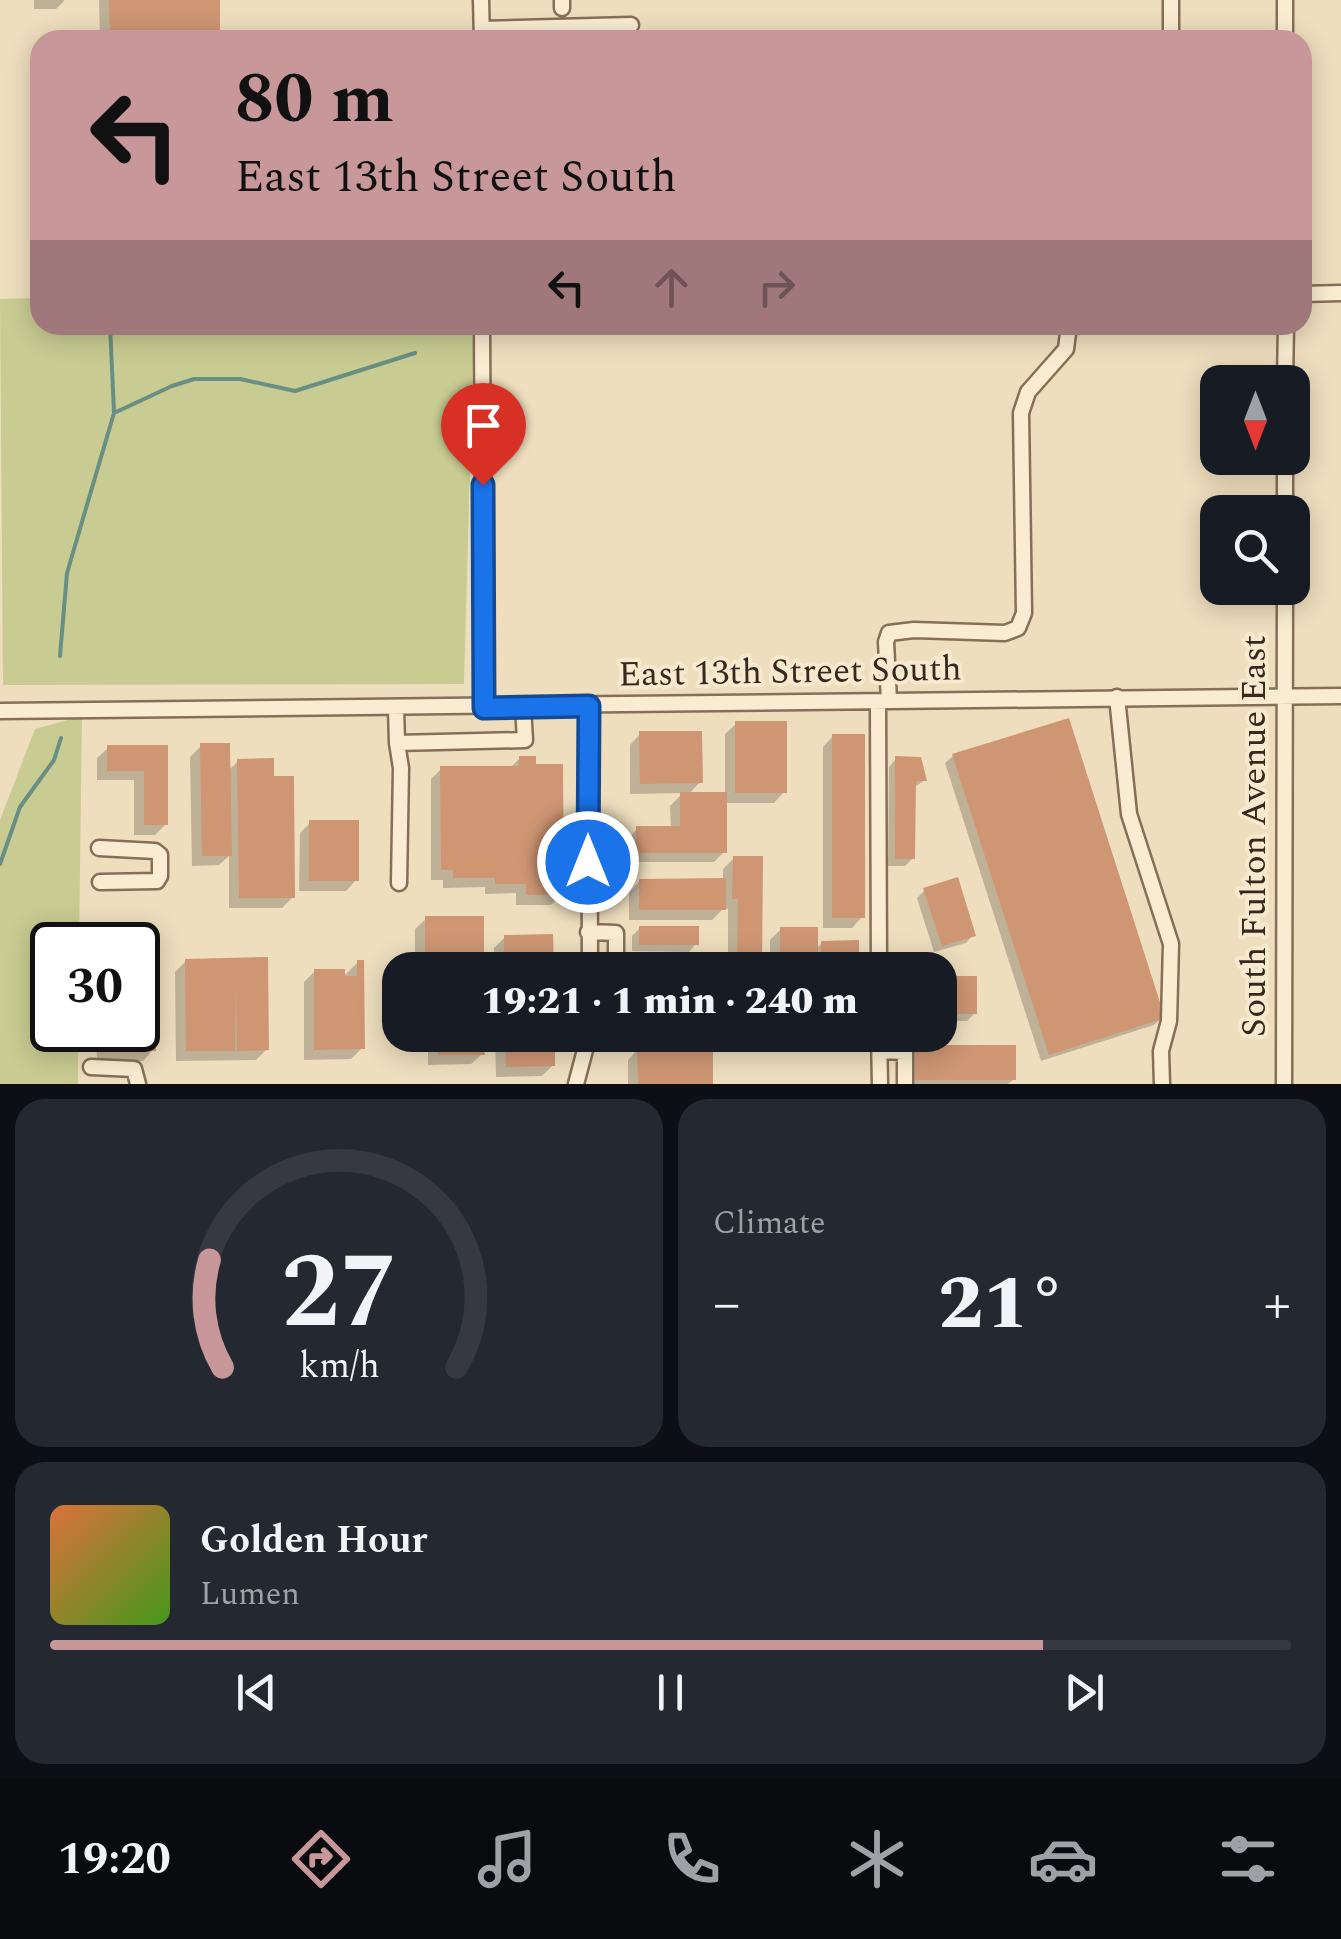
<!DOCTYPE html>
<meta charset="utf-8">
<style>
body{margin:0;font-family:Spectral,serif;background:#242831;color:#f1f3f6;height:100vh;display:flex;flex-direction:column;font-size:38px;white-space:nowrap}
*{box-sizing:border-box;margin:0}
p{font-size:32px;color:#9ea1a6}
.icon{flex:none;width:55px;height:55px;fill:none;stroke:currentColor;stroke-width:2;stroke-linecap:round;stroke-linejoin:round}
.map{position:relative;height:1084px;overflow:hidden}
.details{display:flex;flex-direction:column;gap:15px;padding:15px;background:#0d0f14;flex:1}
.details>*{flex:none}
.guide{position:absolute;left:30px;top:30px;width:1282px;height:305px;border-radius:30px;box-shadow:0 5px 25px #0003;background:#c8979a;color:#111;overflow:hidden}
.needle{width:65px;rotate:180deg}
.fabs{position:absolute;left:1200px;top:365px;display:grid;gap:20px}
.fabs a{display:grid;place-items:center;width:110px;height:110px;border-radius:20px;background:#171b24;box-shadow:0 5px 25px #0003;font-size:50px}
.speed{position:absolute;left:30px;top:922px;display:flex;gap:20px;font-size:50px;font-weight:700;text-align:center}
.speed>*{display:grid;place-content:center;width:130px;height:130px;border-radius:50%;background:#171b24;box-shadow:0 5px 25px #0003;line-height:1}
.speed .limit{border:5px solid #111;border-radius:15px;background:#fff;color:#111}
.pin{position:absolute;display:grid;place-items:center;width:85px;height:85px;color:#fff;margin:-102px -42px;border-radius:50% 50% 50% 0;rotate:-45deg;box-shadow:0 0 10px #0007}
.pin .icon{rotate:45deg}
.me{position:absolute;width:110px;margin:-55px;rotate:0deg;stroke-linejoin:round;filter:drop-shadow(0 0 8px #0008)}
.turn{display:flex;align-items:center;gap:35px;height:210px;padding:0 40px;font-size:45px}
.turn .icon{width:130px;height:130px;stroke-width:2.5}
.turn b{display:block;font-size:70px;line-height:85px}
.lanes{display:flex;align-items:center;height:95px;padding:0 40px;background:#0003;justify-content:center;gap:50px;direction:ltr}
.lanes .off{opacity:.35}
.big{font-size:75px;font-weight:800;line-height:1.1}
.details .widget{flex:1;display:flex;flex-direction:column;justify-content:center;gap:15px;min-width:0;padding:0 35px;border-radius:30px;background:#242831}
.details .dial{align-items:center;gap:0}
.dial svg{height:260px;overflow:visible;fill:none;stroke:#363941;stroke-width:7;stroke-linecap:round;text-anchor:middle}
.dial text{fill:#f1f3f6;stroke:none}
.song{display:flex;align-items:center;gap:30px}
.cover{width:120px;height:120px;border-radius:15px;background:linear-gradient(135deg,hsl(20 70% 55%),hsl(100 70% 35%))}
.played{height:10px;border-radius:5px;background:linear-gradient(90deg,#c8979a 80%,#363941 80%)}
.keys{display:flex;justify-content:space-around;direction:ltr}
.heat{display:flex;justify-content:space-between;align-items:center;font-size:55px;direction:ltr}
.details .tiles{flex:1;display:grid;gap:15px;grid-template-columns:1fr 1fr}
.widget:last-child{grid-column:span 2}
.trip{position:absolute;left:382px;top:952px;width:575px;height:100px;border-radius:30px;background:#171b24;box-shadow:0 5px 25px #0003;font-weight:800;line-height:100px;text-align:center}
.dock{display:flex;height:160px;justify-content:space-around;align-items:center;background:#090b0e;color:#9ea1a6}
.dock .icon{width:70px;height:70px}
.dock .on{color:#c8979a}
.dock b{font-size:45px;color:#f1f3f6}
.map>svg:first-child{display:block}
.green{fill:#c8cc92}
.shadow{fill:#0003}
.lines{fill:none;stroke-linecap:round;stroke-linejoin:round}
.stream{stroke:#698e83;stroke-width:4}
.building{fill:#ce9673}
.minor-casing{stroke:#876f57;stroke-width:19}
.minor{stroke:#f9ecd2;stroke-width:14}
.route-casing{stroke:#114b97;stroke-width:25}
.route{stroke:#1a73e8;stroke-width:18}
.labels{text-anchor:middle;dominant-baseline:central;stroke-width:8;stroke-linejoin:round;paint-order:stroke}
.street-label{font-size:35px;fill:#36281c;stroke:#f6e9ce}
</style>
<div class="map">
<svg width="1341" height="1084" viewBox="0 0 1341 1084">
<rect width="100%" height="100%" fill="#eedebe"/>
<!-- green -->
<path class="green" d="M40,298v27h434l-10,359 -461,1 -3,-386z
M82,716l-3,229h-27v85h26v54h-78v-264l35,-91z"/>
<!-- shadow -->
<path class="shadow" d="M34,0h30v1l-8,8h-22z
M99,0h118l1,40h-118z
M736,724l48,68 -10,11h-50v49l-10,10h-87v-22l10,-11h34l-1,-23 13,-13 -53,1v-49l10,-11 60,48 -12,13h37v-61z
M833,736l29,181 -10,11h-29v-181z
M201,746l27,25 10,-10 55,136 -11,11h-53v-52l-10,9 -27,1 -2,-109z
M108,748h58v76l-11,11h-21v-55h-37v-22z
M953,756l209,262 -8,7 -113,36 -96,-298z
M520,758l42,136 -11,11h-35v-12l-31,1v-7l-42,1v-8h-12v-101l10,-10 69,-1z
M896,759l29,21 -12,8v70l-8,8h-17l1,-99z
M310,823l46,57 -10,11h-47l1,-58z
M734,858l26,112h-32v-61h-5l-11,11h-83v-28l11,-11h83v-12z
M925,890l48,45 -7,8 -32,9 -17,-54z
M426,919l55,51h-66v-41z
M640,928l56,16 -7,8 -57,-1v-15z
M781,929l35,20 6,-6 35,27h-87v-30z
M505,937l46,33h-57v-22z
M265,959l2,90 -11,11 -80,1 -1,-89 11,-11z
M358,962l4,86 -11,11 -47,1v-78l11,-11 28,6z
M138,979h15v71l-10,11 -46,1 -1,-32h42z
M940,979l35,34 -8,8h-27z
M428,1035h54v19l-11,10 -43,1z
M495,1035h57l1,30 -11,11 -46,1z
M631,1035h76l-3,3h-73z
M771,1035h86v3l-10,10 -35,1v-11l-7,6h-34z
M916,1048l98,31 -6,5h-103v-26z
M638,1049l73,35h-83v-24z"/>
<g class="lines">
<!-- stream -->
<path class="stream" d="M114,413l58,-27 22,-7h46l55,12 120,-38
M60,656l7,-83 47,-160 -4,-88
M0,864l20,-57 34,-47 7,-22"/>
</g>
<!-- building -->
<path class="building" d="M109,0h111v40h-110z
M1069,718l96,300 -116,37 -97,-301z
M735,721h52v72h-52z
M639,731h63l1,52 -63,1z
M832,734h33v184h-33z
M200,743h30l2,113h-30z
M107,745h61v80h-24v-54h-37z
M519,756h17v8h27l1,131h-38v-11h-31v-6h-42v-8h-12l-1,-104h79z
M895,756l26,1 6,24h-11l-1,78h-20z
M274,758v18h20l1,122h-56l-2,-139z
M680,792h47v61h-91v-27h44z
M309,820h50v61h-50z
M733,856h30l-1,114h-25l1,-71h-6z
M958,877l18,59 -34,10 -19,-58z
M726,878v32h-87v-31z
M425,916h59v54h-59z
M639,926h60v19h-60z
M780,927h38v43h-38z
M553,934l1,36h-50v-35z
M859,940v30h-38v-29z
M268,957l1,93 -32,1 -1,-65 -1,65h-49l-1,-92z
M357,960h7l1,89 -51,1v-81h31v7h12z
M940,976h37v38h-37z
M138,977h17l1,74 -50,1v-22h32z
M438,1035h46l1,20h-47z
M505,1035h50v31l-49,1z
M713,1045v39h-75l-1,-37z
M915,1045h101v35h-101z"/>
<g class="lines">
<!-- minor casing -->
<g class="minor-casing">
<path id="minor" d="M481,0l1,40
M1171,0v40
M1285,0v40
M562,8v-8
M482,29l149,-4
M1302,294l39,-1
M482,325l2,383
M1285,382l1,-57
M1285,512v-54
M1117,697l12,117 42,130 -2,77 -8,30 1,33
M889,701l-3,-59 3,-9 25,-3 91,3 13,-5 6,-15 -3,-200 7,-21 38,-43 3,-24
M878,702l1,268
M589,706l1,264
M396,708l1,35 128,-3 -2,-33
M0,711l1341,-15
M397,743l4,25 -2,115
M99,848l56,3 5,4v21l-3,5 -57,1
M588,932l28,1v37
M879,1035l1,49
M589,1037l23,2 3,-4
M880,1051l25,1v32
M91,1067l43,2 4,15
M576,1084l13,-49
M1284,1084l1,-496"/>
</g>
<!-- minor -->
<use href="#minor" class="minor"/>
</g>
<g class="lines">
<!-- route casing -->
<g class="route-casing">
<path id="route" d="M483,485l1,223 105,-2 -1,156"/>
</g>
<!-- route -->
<use href="#route" class="route"/>
</g>
<g class="labels">
<!-- street labels -->
<g class="street-label">
<text transform="translate(790 672) rotate(-1)">East 13th Street South</text>
<text transform="translate(1254 836) rotate(-90)">South Fulton Avenue East</text>
</g>
</g>
</svg>
<div class="fabs">
<a><svg class="needle" viewBox="-14 -14 28 28"><path d="M0-13l5 13h-10z" fill="#e53935"/><path d="M0 13l5-13h-10z" fill="#9ea1a6"/></svg></a>
<a><svg class="icon" aria-label="search" viewBox="0 0 24 24"><circle cx="10" cy="10" r="6"/><path d="M15 15l6 6"/></svg></a>
</div>
<div class="speed"><div class="limit">30</div></div>
<div class="pin" style="left:483px;top:485px;background:#d93025"><svg class="icon" aria-label="arrive" viewBox="0 0 24 24"><path d="M6 21V4h12l-3 4 3 4H6"/></svg></div>
<svg class="me" style="left:588px;top:862px" viewBox="-20 -20 40 40"><circle r="17" fill="#1a73e8" stroke="#fff" stroke-width="3"/><path d="M0-11L8 9 0 5-8 9z" fill="#fff"/></svg>
<div class="trip">19:21 · 1 min · 240 m</div>
<div class="guide">
<div class="turn"><svg class="icon" aria-label="left" viewBox="0 0 24 24"><path d="M17 20v-9H6M10 6l-5 5 5 5"/></svg><div><b>80 m</b>East 13th Street South</div></div>
<div class="lanes"><svg class="icon" aria-label="left" viewBox="0 0 24 24"><path d="M17 20v-9H6M10 6l-5 5 5 5"/></svg><svg class="icon off" aria-label="ahead" viewBox="0 0 24 24"><path d="M12 20V5M6 11l6-6 6 6"/></svg><svg class="icon off" aria-label="right" viewBox="0 0 24 24"><path d="M7 20v-9h11M14 6l5 5-5 5"/></svg></div>
</div>
</div>
<section class="details">
<div class="tiles">
<div class="widget dial"><svg viewBox="0 0 100 80">
<path d="M14 69A42 42 0 1 1 86 69"/>
<path d="M14 69A42 42 0 0 1 10 36" stroke="#c8979a"/>
<text x="50" y="56" font-size="32" font-weight="700">27</text>
<text x="50" y="72" font-size="11">km/h</text>
</svg></div>
<div class="widget"><p>Climate</p>
<div class="heat"><a>−</a><b class="big">21°</b><a>+</a></div>
</div>
<div class="widget">
<div class="song"><i class="cover"></i><div><b>Golden Hour</b><p>Lumen</p></div></div>
<div class="played"></div>
<div class="keys"><svg class="icon" aria-label="previous" viewBox="0 0 24 24"><path d="M18 5L8 12l10 7zM5 5v14"/></svg><svg class="icon" aria-label="pause" viewBox="0 0 24 24"><path d="M8 5v14M16 5v14"/></svg><svg class="icon" aria-label="next" viewBox="0 0 24 24"><path d="M6 5l10 7-10 7zM19 5v14"/></svg></div>
</div>
</div>
</section>
<nav class="dock">
<b>19:20</b>
<svg class="icon on" aria-label="directions" viewBox="0 0 24 24"><path d="M12 3l9 9-9 9-9-9zM9 14v-3h6M13 9l2 2-2 2"/></svg>
<svg class="icon" aria-label="music" viewBox="0 0 24 24"><path d="M9 18V5l10-2v13"/><circle cx="6" cy="18" r="3"/><circle cx="16" cy="16" r="3"/></svg>
<svg class="icon" aria-label="phone" viewBox="0 0 24 24"><path d="M5 4h4l2 5-3 2q2 4 5 5l2-3 5 2v4C11 20 4 13 5 4z"/></svg>
<svg class="icon" aria-label="climate" viewBox="0 0 24 24"><path d="M12 3v18M4 7l16 10M4 17L20 7"/></svg>
<svg class="icon" aria-label="car" viewBox="0 0 24 24"><path d="M5 17H2v-5l4-1 3-4h7l3 4 3 1v5h-3M9 17h6M6 11h13"/><circle cx="7" cy="17" r="2"/><circle cx="17" cy="17" r="2"/></svg>
<svg class="icon" aria-label="filters" viewBox="0 0 24 24"><path d="M4 7h16M4 17h16"/><circle cx="9" cy="7" r="2"/><circle cx="15" cy="17" r="2"/></svg>
</nav>
